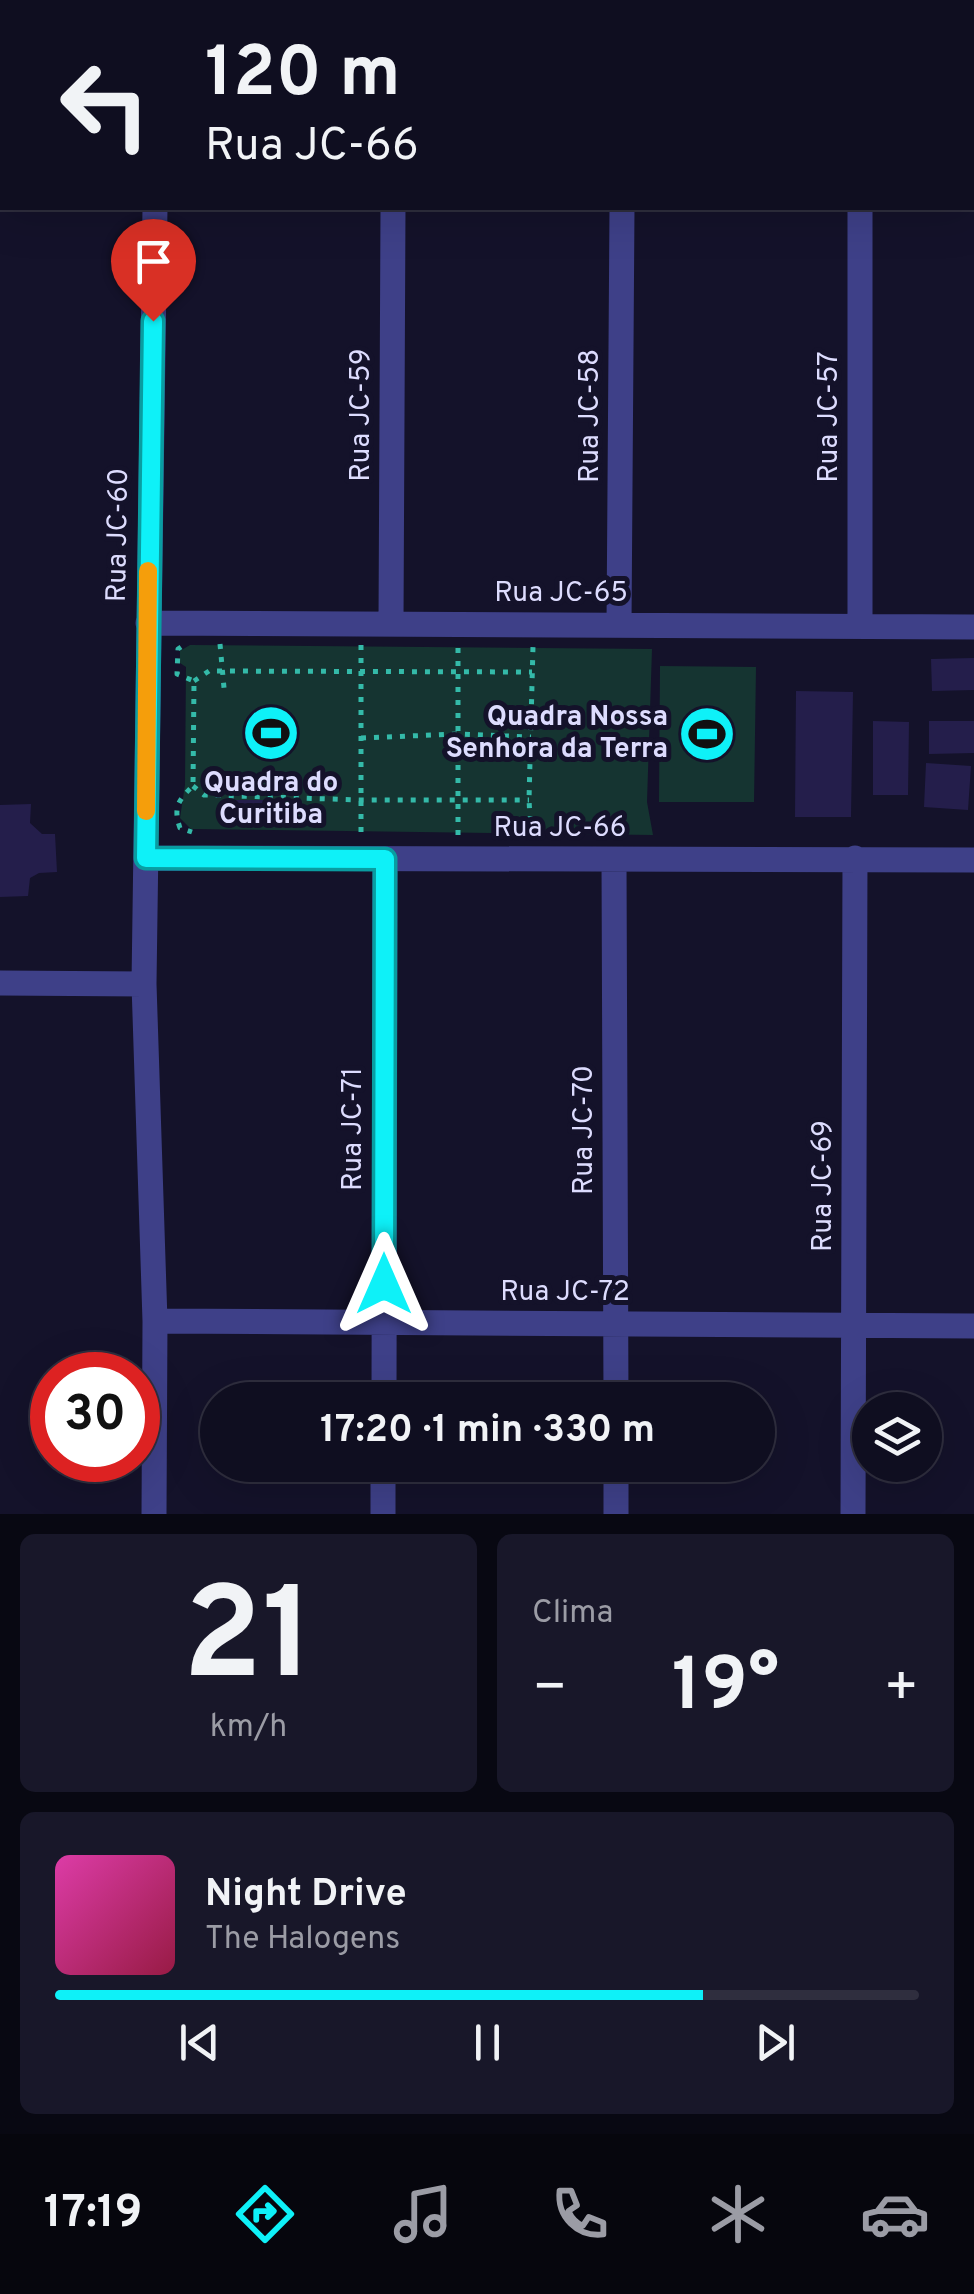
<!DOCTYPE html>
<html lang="pt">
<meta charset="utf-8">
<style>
body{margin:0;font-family:Overpass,sans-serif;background:#181729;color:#f1f3f6;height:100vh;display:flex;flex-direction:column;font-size:38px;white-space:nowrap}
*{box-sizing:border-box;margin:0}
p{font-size:32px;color:#9b9ca5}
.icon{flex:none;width:55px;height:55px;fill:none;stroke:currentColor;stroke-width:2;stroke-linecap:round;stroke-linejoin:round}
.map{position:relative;height:1514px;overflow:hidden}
.drawer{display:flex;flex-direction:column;gap:20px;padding:20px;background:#080812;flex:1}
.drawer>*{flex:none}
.banner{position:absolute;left:0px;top:0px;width:975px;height:210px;box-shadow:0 10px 40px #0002,0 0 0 2px #2f2e3e;background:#0f0e20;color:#f1f3f6;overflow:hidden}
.fabs{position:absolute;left:852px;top:1392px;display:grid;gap:20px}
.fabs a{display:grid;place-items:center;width:90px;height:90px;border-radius:50%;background:#0f0e20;box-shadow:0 10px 40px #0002,0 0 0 2px #2f2e3e;font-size:50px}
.speed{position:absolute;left:30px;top:1352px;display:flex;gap:20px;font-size:50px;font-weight:700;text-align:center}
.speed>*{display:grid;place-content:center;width:130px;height:130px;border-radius:50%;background:#0f0e20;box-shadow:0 10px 40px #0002,0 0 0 2px #2f2e3e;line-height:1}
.speed .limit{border:15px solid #d22;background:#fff;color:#111}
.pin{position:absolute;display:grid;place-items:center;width:85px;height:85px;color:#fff;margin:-102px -42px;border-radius:50% 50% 50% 0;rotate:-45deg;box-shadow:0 0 10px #0007}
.pin .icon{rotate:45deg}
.me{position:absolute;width:110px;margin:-55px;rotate:0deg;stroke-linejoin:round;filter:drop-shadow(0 0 8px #0008)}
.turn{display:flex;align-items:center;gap:35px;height:210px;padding:0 40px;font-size:45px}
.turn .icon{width:130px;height:130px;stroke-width:2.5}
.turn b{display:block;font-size:70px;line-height:85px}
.big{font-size:75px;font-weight:700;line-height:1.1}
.drawer .card{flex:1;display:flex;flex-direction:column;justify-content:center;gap:15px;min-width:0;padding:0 35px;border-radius:15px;background:#181729}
.drawer .dial{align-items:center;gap:0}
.dial b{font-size:130px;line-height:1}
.song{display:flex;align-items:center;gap:30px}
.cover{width:120px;height:120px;border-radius:15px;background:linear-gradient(135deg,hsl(320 70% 55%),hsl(340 70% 35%))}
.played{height:10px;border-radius:5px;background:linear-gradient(90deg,#0ef1f8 75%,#2f2e3e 75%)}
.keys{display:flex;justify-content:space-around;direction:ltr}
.heat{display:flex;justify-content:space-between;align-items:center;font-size:55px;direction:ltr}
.drawer .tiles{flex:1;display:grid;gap:20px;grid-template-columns:1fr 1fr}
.card:last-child{grid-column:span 2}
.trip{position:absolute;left:200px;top:1382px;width:575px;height:100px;border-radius:50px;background:#0f0e20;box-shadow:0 10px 40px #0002,0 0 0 2px #2f2e3e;font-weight:700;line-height:100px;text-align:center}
.dock{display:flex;height:160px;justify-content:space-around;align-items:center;background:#06060d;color:#9b9ca5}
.dock .icon{width:70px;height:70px}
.dock .on{color:#0ef1f8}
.dock b{font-size:45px;color:#f1f3f6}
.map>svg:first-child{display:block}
.green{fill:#153431}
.building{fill:#241e4b}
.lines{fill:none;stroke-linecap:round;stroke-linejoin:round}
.path{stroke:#34baa9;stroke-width:5;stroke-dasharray:5 8;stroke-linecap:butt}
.minor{stroke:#3e4088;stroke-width:25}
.route-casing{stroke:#099da1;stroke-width:25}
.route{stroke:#0ef1f8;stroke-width:18}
.slow{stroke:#f59e0b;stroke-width:18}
.labels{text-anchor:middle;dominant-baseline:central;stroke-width:10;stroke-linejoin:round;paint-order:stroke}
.street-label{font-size:28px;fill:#dddcfe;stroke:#14122a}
.poi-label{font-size:28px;font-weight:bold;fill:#dddcfe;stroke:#14122a;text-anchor:end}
</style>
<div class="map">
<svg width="974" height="1514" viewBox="0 0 974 1514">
<rect width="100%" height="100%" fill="#14122a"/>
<!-- green -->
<path class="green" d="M190,645l462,4 -5,153 6,33 -462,-6 -11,-11 5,-33 1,-118 -6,-4v-12z
M660,666l96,1 -2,135h-95z"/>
<!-- building -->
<path class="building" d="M974,658v32l-42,1 -1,-32z
M796,691l57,1 -2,125h-56z
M873,721l36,1 -1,73h-35z
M929,721h45v32l-45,1z
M926,763l45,3 -3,44 -44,-3z
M233,800h39v22h-39z
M31,804l-1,19 12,11h13l2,38 -18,1 -9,5 -2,18 -28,1v-92z"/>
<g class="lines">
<!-- path -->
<path class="path" d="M220,644l4,44
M361,645v189
M181,647l-3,2 -1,25 17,7 -1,105c-15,14 -20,22 -13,42l12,4
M194,681l15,-10 323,1
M361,738l97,-4 73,3
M193,786l11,9 157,5h168
M531,834l-2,-34 4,-154
M458,835v-189"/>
<!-- minor -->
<path class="minor" d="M156,2v-2
M394,2v-2
M623,2v-2
M861,2v-2
M972,158h2
M148,623l826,4
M391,623l2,-415
M619,625l3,-417
M860,626v-418
M146,858l828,2
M614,860l2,540
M0,983l144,1
M155,1321l819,5
M384,1400l1,-541
M616,1465v49
M154,1514l1,-193 -11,-337 11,-776
M383,1514v-49
M853,1514l2,-656"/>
</g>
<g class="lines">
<!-- route casing -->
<g class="route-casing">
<path id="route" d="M153,321l-7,537 239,1 -1,425"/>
</g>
<!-- route -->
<use href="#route" class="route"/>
<!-- slow -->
<path class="slow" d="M146,811l2,-240"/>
</g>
<!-- icons -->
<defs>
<g id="stadium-disc" transform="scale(2.875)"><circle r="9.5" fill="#0ef1f8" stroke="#14122a"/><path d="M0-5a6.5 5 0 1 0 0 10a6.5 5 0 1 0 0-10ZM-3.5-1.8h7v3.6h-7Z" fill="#111"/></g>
</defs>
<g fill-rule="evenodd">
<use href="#stadium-disc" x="271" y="733"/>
<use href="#stadium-disc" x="707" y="734"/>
</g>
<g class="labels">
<!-- street labels -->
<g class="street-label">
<text transform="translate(362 415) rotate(-90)">Rua JC-59</text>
<text transform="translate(591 416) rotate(-90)">Rua JC-58</text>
<text transform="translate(830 417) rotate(-90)">Rua JC-57</text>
<text transform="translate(119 535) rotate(-89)">Rua JC-60</text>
<text x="561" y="594">Rua JC-65</text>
<text x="560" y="829">Rua JC-66</text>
<text transform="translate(354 1129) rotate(-90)">Rua JC-71</text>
<text transform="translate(585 1130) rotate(-90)">Rua JC-70</text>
<text transform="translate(824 1186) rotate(-90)">Rua JC-69</text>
<text x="565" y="1293">Rua JC-72</text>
</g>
<!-- poi labels -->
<g class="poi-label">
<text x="668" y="718">Quadra Nossa<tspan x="668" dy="32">Senhora da Terra</tspan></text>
<text x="271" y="784" text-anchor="middle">Quadra do<tspan x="271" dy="32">Curitiba</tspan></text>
</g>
</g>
</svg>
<div class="fabs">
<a><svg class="icon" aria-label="layers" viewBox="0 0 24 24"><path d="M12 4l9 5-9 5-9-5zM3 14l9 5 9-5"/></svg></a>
</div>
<div class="speed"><div class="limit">30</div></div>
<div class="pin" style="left:153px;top:321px;background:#d93025"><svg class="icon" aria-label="arrive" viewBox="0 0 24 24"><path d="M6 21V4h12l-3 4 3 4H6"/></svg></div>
<svg class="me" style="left:384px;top:1284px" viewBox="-20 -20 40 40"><path d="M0-17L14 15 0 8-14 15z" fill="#0ef1f8" stroke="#fff" stroke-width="4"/></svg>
<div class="trip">17:20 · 1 min · 330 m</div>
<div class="banner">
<div class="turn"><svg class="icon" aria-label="left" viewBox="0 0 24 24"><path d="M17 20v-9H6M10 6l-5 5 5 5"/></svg><div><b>120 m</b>Rua JC-66</div></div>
</div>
</div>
<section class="drawer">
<div class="tiles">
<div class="card dial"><b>21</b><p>km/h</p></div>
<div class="card"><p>Clima</p>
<div class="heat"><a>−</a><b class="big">19°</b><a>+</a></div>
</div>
<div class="card">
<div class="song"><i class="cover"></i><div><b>Night Drive</b><p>The Halogens</p></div></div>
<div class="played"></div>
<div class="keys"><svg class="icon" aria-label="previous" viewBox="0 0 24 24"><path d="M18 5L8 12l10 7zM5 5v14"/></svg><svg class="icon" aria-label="pause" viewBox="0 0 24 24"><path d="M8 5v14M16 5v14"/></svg><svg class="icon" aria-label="next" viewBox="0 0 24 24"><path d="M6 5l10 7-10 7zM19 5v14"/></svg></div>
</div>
</div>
</section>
<nav class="dock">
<b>17:19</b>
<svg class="icon on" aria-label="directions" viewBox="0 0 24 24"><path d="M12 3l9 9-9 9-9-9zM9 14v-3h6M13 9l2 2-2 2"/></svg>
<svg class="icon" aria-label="music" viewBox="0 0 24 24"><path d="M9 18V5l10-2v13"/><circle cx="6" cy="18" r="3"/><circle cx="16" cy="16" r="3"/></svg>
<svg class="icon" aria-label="phone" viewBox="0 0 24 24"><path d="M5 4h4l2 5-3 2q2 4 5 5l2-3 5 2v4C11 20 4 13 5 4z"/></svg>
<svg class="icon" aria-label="climate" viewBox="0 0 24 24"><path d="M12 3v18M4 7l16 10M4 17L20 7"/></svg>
<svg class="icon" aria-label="car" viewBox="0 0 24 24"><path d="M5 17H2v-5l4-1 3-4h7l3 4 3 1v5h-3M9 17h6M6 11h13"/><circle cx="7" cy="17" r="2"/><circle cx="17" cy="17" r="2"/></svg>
</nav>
